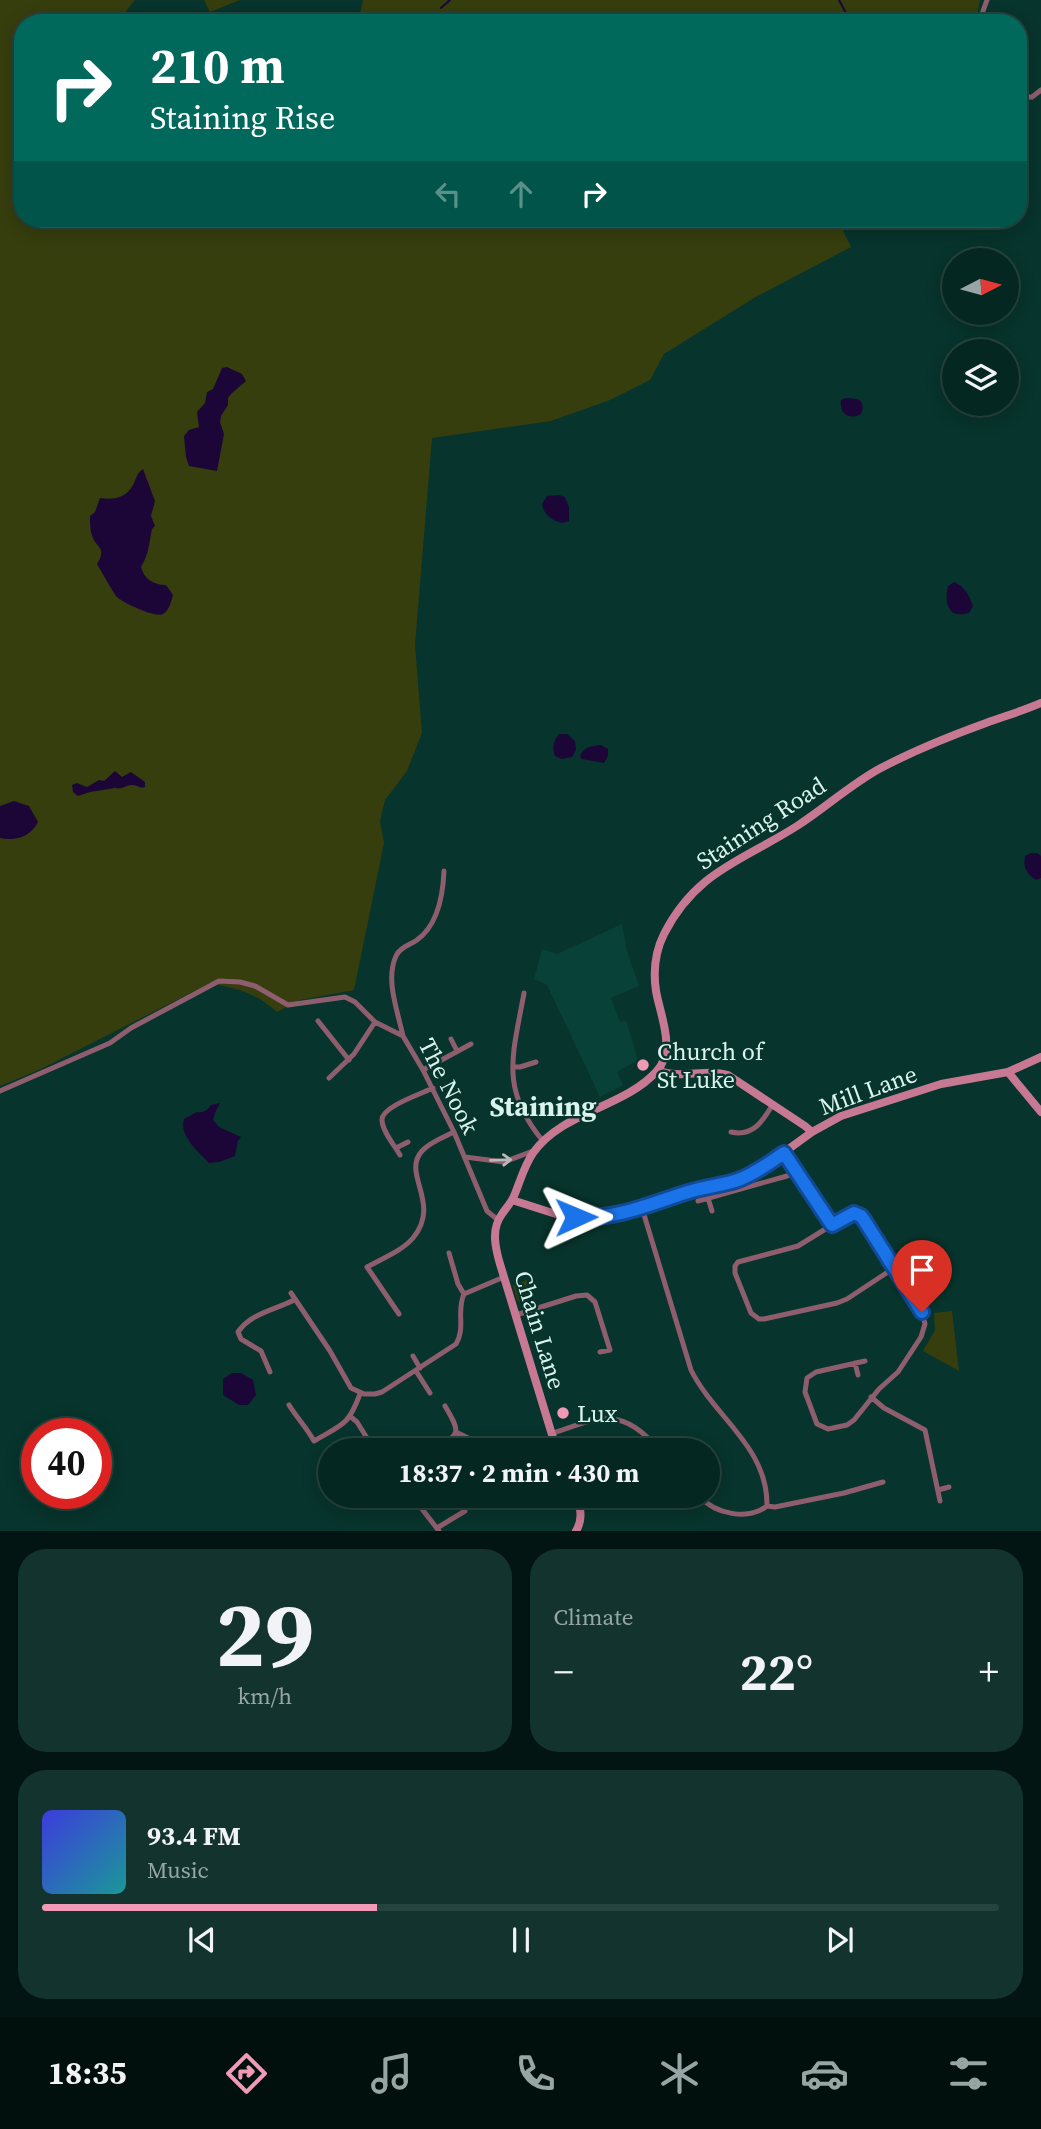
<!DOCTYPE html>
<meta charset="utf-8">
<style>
body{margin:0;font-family:"Source Serif 4",serif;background:#13332e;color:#f1f3f6;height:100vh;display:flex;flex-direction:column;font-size:26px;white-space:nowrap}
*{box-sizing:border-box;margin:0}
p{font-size:23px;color:#97a5a5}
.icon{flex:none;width:38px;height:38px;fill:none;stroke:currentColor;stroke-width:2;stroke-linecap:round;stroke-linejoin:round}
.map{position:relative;height:1531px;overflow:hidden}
.sheet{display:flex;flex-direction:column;gap:18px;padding:18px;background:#031512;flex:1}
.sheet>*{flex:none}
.banner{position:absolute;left:14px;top:14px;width:1013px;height:214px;border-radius:28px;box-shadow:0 4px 18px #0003,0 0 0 2px #26443f;background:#00695c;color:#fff;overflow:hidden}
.needle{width:46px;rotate:84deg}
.fabs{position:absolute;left:942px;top:248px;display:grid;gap:14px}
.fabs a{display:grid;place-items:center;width:77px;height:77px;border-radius:50%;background:#052721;box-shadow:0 4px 18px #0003,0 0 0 2px #26443f;font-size:35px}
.speed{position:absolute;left:21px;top:1418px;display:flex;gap:14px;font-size:35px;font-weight:700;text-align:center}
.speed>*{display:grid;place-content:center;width:91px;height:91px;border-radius:50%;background:#052721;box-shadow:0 4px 18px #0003,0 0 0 2px #26443f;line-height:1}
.speed .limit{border:10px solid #d22;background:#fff;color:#111}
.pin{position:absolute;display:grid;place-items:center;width:60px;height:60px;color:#fff;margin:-72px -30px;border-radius:50% 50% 50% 0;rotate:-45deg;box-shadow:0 0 7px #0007}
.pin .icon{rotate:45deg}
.me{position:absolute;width:77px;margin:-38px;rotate:89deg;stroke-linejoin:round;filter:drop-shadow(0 0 5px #0008)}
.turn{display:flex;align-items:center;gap:24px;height:147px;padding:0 21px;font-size:32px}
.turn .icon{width:91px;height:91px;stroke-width:2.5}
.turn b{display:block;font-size:49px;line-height:60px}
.lanes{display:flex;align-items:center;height:66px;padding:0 21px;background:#0003;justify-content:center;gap:35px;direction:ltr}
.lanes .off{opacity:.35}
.big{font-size:52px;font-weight:700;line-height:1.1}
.sheet .card{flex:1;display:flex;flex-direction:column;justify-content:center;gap:10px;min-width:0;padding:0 24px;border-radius:28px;background:#13332e}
.sheet .dial{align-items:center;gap:0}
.dial b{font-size:91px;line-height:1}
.song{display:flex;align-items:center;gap:21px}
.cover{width:84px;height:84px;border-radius:10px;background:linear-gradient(135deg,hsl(240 70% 55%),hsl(180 70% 35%))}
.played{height:7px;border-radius:4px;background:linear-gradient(90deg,#f09ab6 35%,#26443f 35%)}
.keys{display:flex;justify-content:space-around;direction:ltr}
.heat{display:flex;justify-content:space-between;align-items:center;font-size:38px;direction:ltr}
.sheet .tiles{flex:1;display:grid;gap:18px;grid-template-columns:1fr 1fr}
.card:last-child{grid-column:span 2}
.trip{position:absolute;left:318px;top:1438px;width:402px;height:70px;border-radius:35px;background:#052721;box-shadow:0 4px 18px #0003,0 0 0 2px #26443f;font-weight:700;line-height:70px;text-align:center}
.dock{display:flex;height:112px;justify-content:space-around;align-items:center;background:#02100d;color:#97a5a5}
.dock .icon{width:49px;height:49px}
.dock .current{color:#f09ab6}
.dock b{font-size:32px;color:#f1f3f6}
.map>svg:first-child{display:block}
.built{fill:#074138}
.green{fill:#363e0e}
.water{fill:#1c0637}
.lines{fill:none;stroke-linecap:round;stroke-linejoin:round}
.stream{stroke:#1c0637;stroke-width:2}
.street{stroke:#8f5e6e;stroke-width:5}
.secondary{stroke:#c77993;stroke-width:8}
.oneway{stroke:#bbb8ba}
.route-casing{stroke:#114b97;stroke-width:18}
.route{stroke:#1a73e8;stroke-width:12}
.poi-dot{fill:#f09ab6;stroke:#07342c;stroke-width:2.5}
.labels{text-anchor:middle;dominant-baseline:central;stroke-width:5;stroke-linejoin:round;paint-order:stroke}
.street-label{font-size:24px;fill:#d9f4ed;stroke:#07342c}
.poi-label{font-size:24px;fill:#d9f4ed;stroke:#07342c;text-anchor:start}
.quarter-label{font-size:28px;font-weight:bold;fill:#d9f4ed;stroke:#07342c}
</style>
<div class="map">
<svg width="1041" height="1531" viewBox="0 0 1041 1531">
<rect width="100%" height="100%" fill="#07342c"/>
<!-- built -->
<path class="built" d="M622,924l5,27 12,35 -28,12 9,24 6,-2 12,40 -21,12 6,13 -23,12 -53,-112 -13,-6 8,-30 15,5z"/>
<!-- green -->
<path class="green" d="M0,0h135l-19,23h-93v196h839l-19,12 8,16 -97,51 -90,56 -14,26 -40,20 -59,21 -119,17 -17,207 7,88 -15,38 -22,29 -5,21 4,22 -30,147 -54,10 -23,12c-22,-20 -40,-23 -67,-29l-169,86 -41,17z
M204,0h36l-30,12z
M363,0h617l-3,16 1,7h-620z
M1018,91l6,7 5,17 -10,7z
M527,1280l7,25 -9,2 -8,-7 -4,-15z
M952,1311l7,60 -36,-20 12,-21 -1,-17z"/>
<!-- water -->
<path class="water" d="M227,367l15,7 4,7 -14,12 -4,5v7l-7,11 -1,6 4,12 -7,37 -28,-5 -3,-9 -2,-21 5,-6 10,-3 -2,-15 8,-9 2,-11 6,-3 9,-21z
M846,398l10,1 5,2 2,7 -2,6c-12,7 -22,-1 -20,-14z
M143,469l12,32 -4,15 4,10 -3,3c-3,14 -3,25 -11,38 3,12 13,18 25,18l7,10c-2,7 -4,16 -10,19 -7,4 -40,-11 -46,-17 -3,-3 -17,-28 -20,-33 10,-17 0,-15 -5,-28 -2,-6 -2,-14 -2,-20l5,-4 5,-14c15,2 27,0 34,-15 3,-6 3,-10 9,-14z
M559,495l6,2 4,10v14l-7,2c-11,-3 -18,-8 -20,-19l5,-8z
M954,582c11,5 15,13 19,24l-4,7c-21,6 -25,-9 -21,-27z
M559,734h8l8,7 1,9 -4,7 -10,2 -7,-3c-3,-9 -2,-15 4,-22z
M601,745l7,4v7l-4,7 -22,-4 -2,-3c3,-9 12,-10 21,-11z
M115,771l7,6 9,-5 14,10v5c-6,2 -7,-2 -13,-2 -6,0 -10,5 -17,3l-25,4 -12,4 -5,-4 -1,-7 5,-2 10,4 12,-7 5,1z
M14,801l15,5 9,16c-8,15 -21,19 -38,16v-32z
M1031,853h6l4,3v22l-5,2c-10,-7 -13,-12 -11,-24z
M220,1103l-5,10 -2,7 6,7 22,10 -3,4 -3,15 -16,6 -10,1c-11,-12 -30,-27 -25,-44l13,-7c6,1 10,-1 14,-7z
M232,1373h9l12,7 3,15 -8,10h-9l-16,-10v-16z"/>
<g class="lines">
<!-- stream -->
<path class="stream" d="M839,0l8,15
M441,8l9,-8"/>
<!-- street -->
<path class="street" d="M982,23l1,-12 4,-11
M1018,89l10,8h4l9,-7
M524,993c-11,62 -25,95 19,148
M318,1021l31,39
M403,1036c-5,-24 -18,-56 -7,-80 4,-9 14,-11 21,-16 21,-15 26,-45 27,-69
M451,1039l6,12
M513,1067h7l16,-5
M423,1070l48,-26
M329,1078l25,-24 21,-32
M0,1091l110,-48 21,-15 88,-47 21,1 15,4 33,19 57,-8 10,5 20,20 28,14 20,34 31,62 33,79 11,9
M731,1132c22,5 32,-11 42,-28
M396,1148l12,-6
M784,1153l48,72 22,-12 3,1 7,6 58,92 3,12 -4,13 -23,35 -19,17 -25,31 -7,5 -19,4 -11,-5 -12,-32 2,-14 9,-6 49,-11
M400,1155c-5,-9 -18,-24 -18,-35 -1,-13 39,-26 51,-32
M465,1157l39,5 29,-11
M708,1198l4,13
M698,1201l89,-25 9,-4
M642,1208l49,162c24,48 77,77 76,136
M832,1225l-34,21 -60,16 -3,4v7l16,40 8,6h5l73,-16 10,-4 47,-31
M449,1253l9,31 6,10 40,-17
M291,1293l39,58 21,37 13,6h11l7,-2 74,-48c10,-16 0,-33 8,-50
M399,1314l-32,-47c14,-8 35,-16 46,-29 29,-35 -12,-64 9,-87 8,-9 22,-14 32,-19
M516,1315l60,-19 11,-1 8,7 15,48 -10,2
M413,1356l7,12
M855,1363l3,12
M416,1371l14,22
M270,1372l-9,-21 -20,-12 -3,-7c13,-19 37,-22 56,-32
M871,1397l13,11 41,22 15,71
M289,1405c8,13 18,23 25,36 29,-17 34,-15 46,-47
M351,1417l6,5 10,16
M456,1432l22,11 5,8
M551,1434c50,-18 71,-28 109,17
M430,1451c29,-17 33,-15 15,-45
M487,1451l7,-4
M938,1490l11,-3
M412,1496l27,35
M699,1496c16,18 49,25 68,10l8,1 69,-14 39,-11
M437,1528l28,-17"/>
<!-- secondary -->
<path class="secondary" d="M658,1070c21,10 47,-2 70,5l77,51 7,6
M1008,1072l33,40
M512,1200l47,15 18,2 35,-1 20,-4 51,-19 54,-13 12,-5 19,-11 44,-32 29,-16 100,-32 67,-12 33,-15
M557,1451l-57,-187c-5,-17 -9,-35 2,-50 4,-6 9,-11 12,-18 6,-14 10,-30 19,-43 29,-41 91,-46 123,-81 21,-22 4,-57 0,-81 -3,-20 -1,-39 8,-57 32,-63 78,-73 133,-108 28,-18 53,-41 82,-57 34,-18 71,-33 107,-46 19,-7 37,-12 55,-20
M576,1496c5,13 7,23 0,35"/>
</g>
<!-- one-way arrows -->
<defs><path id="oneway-shaft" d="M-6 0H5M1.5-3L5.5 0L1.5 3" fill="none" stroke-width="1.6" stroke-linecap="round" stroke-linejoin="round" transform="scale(1.75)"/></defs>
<use class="oneway" href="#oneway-shaft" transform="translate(501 1160) rotate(-2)"/>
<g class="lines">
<!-- route casing -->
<g class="route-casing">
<path id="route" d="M576,1217c42,2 71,-12 109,-24 17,-6 36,-7 53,-13 17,-6 31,-17 46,-27l48,72 22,-12 7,3 3,4 58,92"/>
</g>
<!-- route -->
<use href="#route" class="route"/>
</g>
<!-- markers -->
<g class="poi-dot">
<circle cx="643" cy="1065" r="7"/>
<circle cx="563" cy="1413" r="7"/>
</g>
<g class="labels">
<!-- street labels -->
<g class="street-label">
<text transform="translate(761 823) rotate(-33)">Staining Road</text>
<text transform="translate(449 1086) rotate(63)">The Nook</text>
<text transform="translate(868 1090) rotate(-20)">Mill Lane</text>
<text transform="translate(540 1330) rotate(73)">Chain Lane</text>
</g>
<!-- poi labels -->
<g class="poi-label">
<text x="657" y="1051">Church of<tspan x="657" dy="28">St Luke</tspan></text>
<text x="577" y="1413">Lux</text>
</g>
<!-- quarter labels -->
<g class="quarter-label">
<text x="543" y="1106">Staining</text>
</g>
</g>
</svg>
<div class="fabs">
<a><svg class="needle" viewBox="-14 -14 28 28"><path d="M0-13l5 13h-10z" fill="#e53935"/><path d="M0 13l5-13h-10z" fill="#97a5a5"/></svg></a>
<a><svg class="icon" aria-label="layers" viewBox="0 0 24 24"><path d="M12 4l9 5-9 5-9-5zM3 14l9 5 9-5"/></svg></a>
</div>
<div class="speed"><div class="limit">40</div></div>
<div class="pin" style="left:922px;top:1312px;background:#d93025"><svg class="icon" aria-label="arrive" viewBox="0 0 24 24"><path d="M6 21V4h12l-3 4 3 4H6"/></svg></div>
<svg class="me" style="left:576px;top:1217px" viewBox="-20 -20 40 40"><path d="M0-17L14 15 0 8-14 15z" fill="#1a73e8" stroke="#fff" stroke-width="4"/></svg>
<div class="trip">18:37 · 2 min · 430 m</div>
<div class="banner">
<div class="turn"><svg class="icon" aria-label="right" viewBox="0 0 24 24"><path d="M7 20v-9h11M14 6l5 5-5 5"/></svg><div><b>210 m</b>Staining Rise</div></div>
<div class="lanes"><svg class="icon off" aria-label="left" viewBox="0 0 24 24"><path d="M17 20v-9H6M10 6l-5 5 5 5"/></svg><svg class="icon off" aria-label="ahead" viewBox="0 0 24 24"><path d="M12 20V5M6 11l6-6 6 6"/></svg><svg class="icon" aria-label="right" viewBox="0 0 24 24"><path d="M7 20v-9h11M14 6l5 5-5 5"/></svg></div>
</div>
</div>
<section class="sheet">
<div class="tiles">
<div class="card dial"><b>29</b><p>km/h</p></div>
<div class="card"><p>Climate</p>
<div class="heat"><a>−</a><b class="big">22°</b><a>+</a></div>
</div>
<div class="card">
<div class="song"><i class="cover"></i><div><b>93.4 FM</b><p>Music</p></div></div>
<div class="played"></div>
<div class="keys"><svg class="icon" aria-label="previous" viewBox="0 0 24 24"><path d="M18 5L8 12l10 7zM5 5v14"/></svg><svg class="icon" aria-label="pause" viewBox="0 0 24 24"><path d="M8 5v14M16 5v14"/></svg><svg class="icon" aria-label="next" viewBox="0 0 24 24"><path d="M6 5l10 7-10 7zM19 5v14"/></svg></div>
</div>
</div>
</section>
<nav class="dock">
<b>18:35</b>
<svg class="icon current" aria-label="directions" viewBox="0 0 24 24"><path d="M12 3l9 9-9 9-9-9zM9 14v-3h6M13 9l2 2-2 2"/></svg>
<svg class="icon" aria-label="music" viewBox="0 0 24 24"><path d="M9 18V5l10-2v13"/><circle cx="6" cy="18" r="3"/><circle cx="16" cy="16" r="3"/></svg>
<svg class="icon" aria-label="phone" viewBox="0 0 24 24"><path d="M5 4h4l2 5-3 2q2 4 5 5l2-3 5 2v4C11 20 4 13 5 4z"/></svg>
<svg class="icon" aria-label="climate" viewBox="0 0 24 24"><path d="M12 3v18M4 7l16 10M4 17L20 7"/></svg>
<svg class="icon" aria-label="car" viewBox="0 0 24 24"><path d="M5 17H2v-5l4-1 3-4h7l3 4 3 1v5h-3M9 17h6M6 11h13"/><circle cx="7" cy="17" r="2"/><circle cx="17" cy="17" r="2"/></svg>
<svg class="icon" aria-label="filters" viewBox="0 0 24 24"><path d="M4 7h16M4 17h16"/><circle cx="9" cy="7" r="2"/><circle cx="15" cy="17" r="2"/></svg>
</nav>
